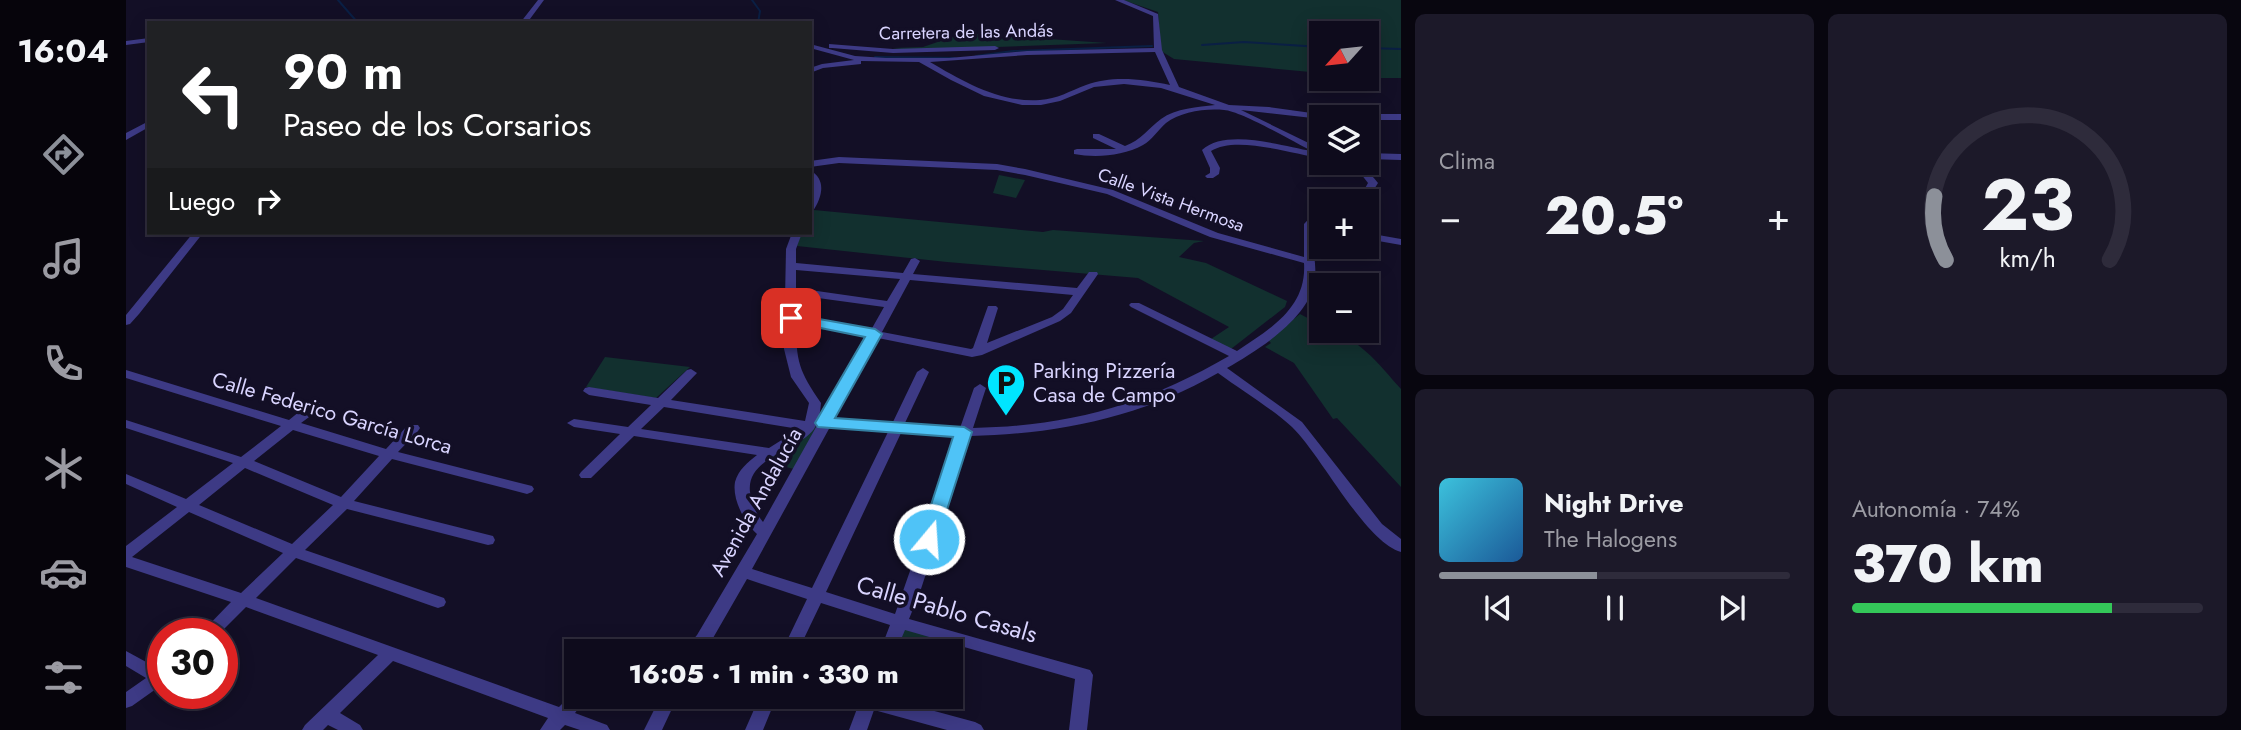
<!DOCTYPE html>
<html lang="es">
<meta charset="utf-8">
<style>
body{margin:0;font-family:Jost,sans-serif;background:#1c1929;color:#f1f3f6;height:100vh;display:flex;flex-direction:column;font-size:26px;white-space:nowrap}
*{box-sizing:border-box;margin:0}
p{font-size:23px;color:#9b9ba3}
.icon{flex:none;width:38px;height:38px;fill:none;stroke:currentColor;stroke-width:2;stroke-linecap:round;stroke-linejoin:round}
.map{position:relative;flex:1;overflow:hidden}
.sheet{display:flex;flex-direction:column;gap:14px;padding:14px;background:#08060f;width:840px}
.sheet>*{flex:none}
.guide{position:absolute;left:21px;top:21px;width:665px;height:214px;border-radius:0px;box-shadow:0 4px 18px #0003,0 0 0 2px #2e2b3b;background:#202124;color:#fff;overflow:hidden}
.needle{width:46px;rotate:243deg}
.controls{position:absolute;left:1183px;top:21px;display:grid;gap:14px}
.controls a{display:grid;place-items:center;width:70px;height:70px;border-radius:0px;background:#0e0b1c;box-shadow:0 4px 18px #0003,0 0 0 2px #2e2b3b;font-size:35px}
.speed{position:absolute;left:21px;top:618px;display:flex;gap:14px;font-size:35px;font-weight:700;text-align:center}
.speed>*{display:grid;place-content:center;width:91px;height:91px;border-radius:50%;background:#0e0b1c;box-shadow:0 4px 18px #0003,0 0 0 2px #2e2b3b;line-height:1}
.speed .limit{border:10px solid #d22;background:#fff;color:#111}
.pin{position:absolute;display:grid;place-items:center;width:60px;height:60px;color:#fff;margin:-30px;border-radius:14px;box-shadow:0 4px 10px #0006}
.me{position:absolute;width:77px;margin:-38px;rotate:18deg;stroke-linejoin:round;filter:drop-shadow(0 0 5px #0008)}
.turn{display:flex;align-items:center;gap:24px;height:147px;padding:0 21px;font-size:32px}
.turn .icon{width:91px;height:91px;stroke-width:2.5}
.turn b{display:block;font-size:49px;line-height:60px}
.then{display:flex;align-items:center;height:66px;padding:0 21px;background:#0003;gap:14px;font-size:26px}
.big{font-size:52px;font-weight:800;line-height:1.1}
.sheet .card{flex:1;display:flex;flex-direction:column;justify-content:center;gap:10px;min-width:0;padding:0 24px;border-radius:10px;background:#1c1929}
.sheet .dial{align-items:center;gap:0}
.dial svg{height:182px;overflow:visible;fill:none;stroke:#2e2b3b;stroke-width:7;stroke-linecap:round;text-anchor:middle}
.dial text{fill:#f1f3f6;stroke:none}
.song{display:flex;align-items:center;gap:21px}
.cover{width:84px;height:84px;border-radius:10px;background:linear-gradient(135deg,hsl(190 70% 55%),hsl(210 70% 35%))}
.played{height:7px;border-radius:4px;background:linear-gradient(90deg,#8c9099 45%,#2e2b3b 45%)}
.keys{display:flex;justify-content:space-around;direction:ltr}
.heat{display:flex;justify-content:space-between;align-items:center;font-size:38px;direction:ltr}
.charge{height:10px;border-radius:5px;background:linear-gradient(90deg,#34c759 74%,#2e2b3b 0)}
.sheet .tiles{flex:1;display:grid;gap:14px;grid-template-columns:repeat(2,1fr)}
.trip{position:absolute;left:438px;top:639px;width:399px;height:70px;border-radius:0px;background:#0e0b1c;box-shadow:0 4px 18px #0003,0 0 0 2px #2e2b3b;font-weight:800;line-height:70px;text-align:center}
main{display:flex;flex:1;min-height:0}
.tabs{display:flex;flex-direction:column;width:126px;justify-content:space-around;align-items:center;background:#06040b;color:#9b9ba3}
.tabs .icon{width:49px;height:49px}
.tabs .selected{color:#8c9099}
.tabs b{font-size:32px;color:#f1f3f6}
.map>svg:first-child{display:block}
.green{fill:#12302f}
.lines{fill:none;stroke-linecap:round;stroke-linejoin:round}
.stream{stroke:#0a1f44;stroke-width:2}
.minor{fill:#3d3a85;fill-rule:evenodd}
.route{fill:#4fc3f7;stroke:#337fa1;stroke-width:2}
.labels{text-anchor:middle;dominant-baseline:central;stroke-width:7;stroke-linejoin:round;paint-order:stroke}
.far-street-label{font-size:18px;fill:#d9d4ff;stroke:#130f26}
.poi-label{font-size:21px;fill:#d9d4ff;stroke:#130f26;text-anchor:start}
.street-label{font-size:21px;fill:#d9d4ff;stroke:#130f26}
.near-street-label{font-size:24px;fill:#d9d4ff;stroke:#130f26}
</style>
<main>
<nav class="tabs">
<b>16:04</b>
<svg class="icon selected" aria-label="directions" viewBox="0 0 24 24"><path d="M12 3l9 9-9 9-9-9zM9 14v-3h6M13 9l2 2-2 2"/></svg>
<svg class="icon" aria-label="music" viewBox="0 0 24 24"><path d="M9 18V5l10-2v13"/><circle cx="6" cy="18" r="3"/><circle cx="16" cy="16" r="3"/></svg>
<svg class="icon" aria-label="phone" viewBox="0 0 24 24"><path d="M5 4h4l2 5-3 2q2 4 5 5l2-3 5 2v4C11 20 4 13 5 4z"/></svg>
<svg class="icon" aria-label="climate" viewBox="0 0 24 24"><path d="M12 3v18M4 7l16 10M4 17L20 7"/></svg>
<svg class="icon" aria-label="car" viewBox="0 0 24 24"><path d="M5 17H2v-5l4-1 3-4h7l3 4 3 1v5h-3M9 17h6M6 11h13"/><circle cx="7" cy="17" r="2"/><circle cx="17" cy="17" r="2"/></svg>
<svg class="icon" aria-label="filters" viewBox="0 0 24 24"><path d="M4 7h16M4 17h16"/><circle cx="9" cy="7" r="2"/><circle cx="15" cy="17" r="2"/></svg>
</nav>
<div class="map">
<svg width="1275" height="730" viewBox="0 0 1275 730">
<rect width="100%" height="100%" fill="#130f26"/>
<!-- green -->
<path class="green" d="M997,0h278v78h-34v-45h-46v40l-147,-14 -13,-8 -3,-39z
M838,33l143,10 -197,7 -18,-2 31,-1z
M873,175l26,5 -9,18 -23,-5z
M688,210l229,22 10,-2 151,11 -10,2 -15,14 27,6 81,38 -2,6 -54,42 -20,-10 18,-12 -91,-49 -191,-16 -150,-16 4,-13h9v-20z
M1174,314l21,11v6c34,0 59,35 80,58v98l-64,-69 -4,1 -39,-56 -29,-16 6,-4 -3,-3z
M479,357l85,10 -34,31 -70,-11z
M686,421l12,2 -26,47 -40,-10z
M773,622l44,12 -4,17h-51z"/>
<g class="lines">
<!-- stream -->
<path class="stream" d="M212,0l20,23
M626,0l8,11 -2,12
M1076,45l42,-3 77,5
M1241,48l34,1
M850,56l37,-5 139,-5
M749,57l80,1"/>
<!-- minor -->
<path class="minor" d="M412,0h6l-17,23h-7z
M989,0h9l34,14 4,36 17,37 50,18 40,2 57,8 1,2h-6v2l-80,-9 80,39v9c-29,-4 -85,-23 -110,-7l9,17 -1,6 -6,4h-6l-2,-2 5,-3v-5l-8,-18c24,-22 80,-4 110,1 -18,-9 -71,-40 -88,-41 -18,-2 -44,2 -58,13 -8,7 -14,17 -23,22 -20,11 -47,13 -69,9v-4l3,-1h39l-23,-11v-4h6l26,12c16,-6 23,-17 36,-27 15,-11 37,-12 54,-14l-54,-17 -37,-4 -30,3 -34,14 -19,4h-19l-38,-9 -33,-16 -32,-18 -58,-1v3l-38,4 -13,5v-5l12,-4 32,-4 -44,-12v-4l45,12 31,2h63l78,-7 127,-3 -1,-32zM1029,52l15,33c-27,-6 -58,-10 -84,0 -16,6 -29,14 -46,15 -40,3 -76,-18 -110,-38l97,-7z
M23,38v4l-23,3v-4z
M703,44l64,5 102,-3 4,2 -4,2 -102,3 -61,-5h-3z
M1238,114h37v6h-34v-3h-7z
M23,121v6l-23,13v-7z
M1241,153l34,1v6l-34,-1z
M713,157l158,7 28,5 88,21 105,43 86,24v-33l14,-15 3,-1v9c-2,2 -6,4 -7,8 -4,9 3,40 1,53 -3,39 -57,72 -88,90l75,54 80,102 19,15v13c-37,-11 -79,-96 -109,-125 -21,-19 -51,-37 -74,-54 -76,44 -160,61 -247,63l-51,156 -11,27 181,51 3,5 -6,55h-18l6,-51 -170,-49 -9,21h-16l10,-26 -69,-22 -23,48h-16l25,-52 -60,-20 -38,66 -6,6h-33l2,-5 6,-2 8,4 11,-13 60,-101c-13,-12 -25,-35 -22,-52 3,-12 13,-20 22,-27l-123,-19 -43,42h-10l-2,-3 2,-3 39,-38 -46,-7 -7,-4 7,-4 54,8 23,-22 -62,-10 -6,-4 2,-3 4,-1 69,11 29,-28 4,-1 6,4 -26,27 134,21 4,-18 -18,-26 -7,-28 2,-100 6,-16h10l-6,16v14l107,10 8,-14 4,-1 5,3 -7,13 164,14 12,-16h8l1,2 -27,39 -11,8 -78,34 -10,2 -94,-19 -44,81 58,5 25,-52 6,-4 6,4 -25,53 56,3 14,-40 6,-4 6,4 -13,40c98,-2 171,-23 256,-72l-98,-49 -2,-2 2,-2h8l98,48c33,-22 70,-43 67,-88l-94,-26 -103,-43 -82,-19 -28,-5 -158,-7 -29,4v-6zM670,270l104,9 -13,22 -91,-13zM784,280l163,15 -10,14 -11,8 -65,26 11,-35 -2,-2h-8l-15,42 -2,1 -89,-17zM670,295l88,12 -13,23 -75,-14zM670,322l71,14 -104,186c-7,-8 -11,-19 -13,-30 -4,-35 47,-40 64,-63 5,-8 6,-16 7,-26 -22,-32 -25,-41 -25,-81zM538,407l135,22 -30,19 -128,-19zM704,427l58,5 -76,156 -60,-19zM775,433l56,3 -62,178 -69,-22z
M1214,163c17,0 27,6 38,20 -9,16 -18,18 -36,18l22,-11 4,-7 -7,-9z
M684,170c17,10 12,27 3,41l-3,1 3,-22z
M67,233h10l-64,81 -9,10 -4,1v-10z
M1241,233l34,6v6l-34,-6z
M0,370l163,50 21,-17h10l1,3 -1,3 -19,14 85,26 22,-24h10l2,3 -2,3 -20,21 134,34 2,3 -2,3 -5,2 -135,-35 -38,42 139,35 2,4 -2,4 -5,1 -141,-36 -42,41 139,48 2,4 -2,4 -6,2 -6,-2 -136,-48 -40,40 303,109 17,-17v6h12l-13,17 32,12 3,5h-30l-15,-5 -5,5h-20l8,-12 -155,-57 -53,52 20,12 3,5h-25l-10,-5 -5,5h-21l3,-5 73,-70 -132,-48 -27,27h-19l31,-32 -105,-35v-21l51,-39 -51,-23v-10l60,25 47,-36 -107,-35v-8l115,37 40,-31 -155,-48zM167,430l86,26 -38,41 -87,-36zM119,468l88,37 -41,39 -93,-39zM63,512l94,41 -42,40 -109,-36z
M0,651l33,18 4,-1v16l-31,22 -6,2v-16l20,-14 -20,-12z
M535,696h17l-16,34h-18z
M634,696h17l-14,34h-18z
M714,696h39l96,26 6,3 3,5h-37l-73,-20 -7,20h-18l9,-24 -16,-5z"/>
</g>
<!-- route -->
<path class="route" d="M665,314l84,15 7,5 -47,84 129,9 8,5 -36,112h-13l-3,-5 33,-102 -135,-10 -3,-4 50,-86 -79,-16 -2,-3z"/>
<!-- icons -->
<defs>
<g id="parking-pin" transform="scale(2.0125)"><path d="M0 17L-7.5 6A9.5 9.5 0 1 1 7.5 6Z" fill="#00e5ff" stroke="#130f26"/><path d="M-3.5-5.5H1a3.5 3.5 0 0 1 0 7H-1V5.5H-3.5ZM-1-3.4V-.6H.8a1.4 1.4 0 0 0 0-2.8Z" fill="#111"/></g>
</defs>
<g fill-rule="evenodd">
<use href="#parking-pin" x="880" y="383"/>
</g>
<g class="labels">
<!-- far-street labels -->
<g class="far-street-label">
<text transform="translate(840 32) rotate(-1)">Carretera de las Andás</text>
<text transform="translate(1045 200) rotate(20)">Calle Vista Hermosa</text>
</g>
<!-- poi labels -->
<g class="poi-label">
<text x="907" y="371">Parking Pizzería<tspan x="907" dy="24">Casa de Campo</tspan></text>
</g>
<!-- street labels -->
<g class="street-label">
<text transform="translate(206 413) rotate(16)">Calle Federico García Lorca</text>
<text transform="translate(630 502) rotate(-61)">Avenida Andalucía</text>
</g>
<!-- near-street labels -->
<g class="near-street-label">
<text transform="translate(821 609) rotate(16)">Calle Pablo Casals</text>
</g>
</g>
</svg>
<div class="controls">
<a><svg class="needle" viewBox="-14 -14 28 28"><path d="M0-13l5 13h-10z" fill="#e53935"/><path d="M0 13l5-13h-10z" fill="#9b9ba3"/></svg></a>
<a><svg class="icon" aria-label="layers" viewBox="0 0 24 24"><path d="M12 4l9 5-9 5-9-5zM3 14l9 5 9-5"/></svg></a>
<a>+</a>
<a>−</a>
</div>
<div class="speed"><div class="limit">30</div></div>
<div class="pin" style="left:665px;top:318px;background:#d93025"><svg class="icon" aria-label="arrive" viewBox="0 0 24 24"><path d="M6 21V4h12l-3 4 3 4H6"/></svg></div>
<svg class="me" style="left:803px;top:539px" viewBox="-20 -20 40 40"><circle r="17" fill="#4fc3f7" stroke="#fff" stroke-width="3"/><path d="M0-11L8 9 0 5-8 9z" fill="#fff"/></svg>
<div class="trip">16:05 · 1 min · 330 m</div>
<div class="guide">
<div class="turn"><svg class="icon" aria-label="left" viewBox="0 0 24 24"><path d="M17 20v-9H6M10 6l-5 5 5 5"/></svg><div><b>90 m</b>Paseo de los Corsarios</div></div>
<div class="then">Luego<svg class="icon" aria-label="right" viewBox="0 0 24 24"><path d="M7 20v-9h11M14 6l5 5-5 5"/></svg></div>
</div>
</div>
<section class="sheet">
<div class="tiles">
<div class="card"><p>Clima</p>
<div class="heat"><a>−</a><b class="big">20.5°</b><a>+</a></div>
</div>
<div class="card dial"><svg viewBox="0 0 100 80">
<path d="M14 69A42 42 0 1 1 86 69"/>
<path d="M14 69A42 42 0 0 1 9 41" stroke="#8c9099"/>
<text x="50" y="56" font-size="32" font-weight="700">23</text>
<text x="50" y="72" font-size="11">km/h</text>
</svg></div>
<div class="card">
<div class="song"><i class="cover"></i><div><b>Night Drive</b><p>The Halogens</p></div></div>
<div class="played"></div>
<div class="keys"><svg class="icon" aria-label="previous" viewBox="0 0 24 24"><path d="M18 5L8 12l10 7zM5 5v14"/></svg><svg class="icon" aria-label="pause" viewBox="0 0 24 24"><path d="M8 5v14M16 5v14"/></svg><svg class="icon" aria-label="next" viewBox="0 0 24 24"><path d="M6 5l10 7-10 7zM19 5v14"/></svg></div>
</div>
<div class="card"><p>Autonomía · 74%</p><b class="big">370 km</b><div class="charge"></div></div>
</div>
</section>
</main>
